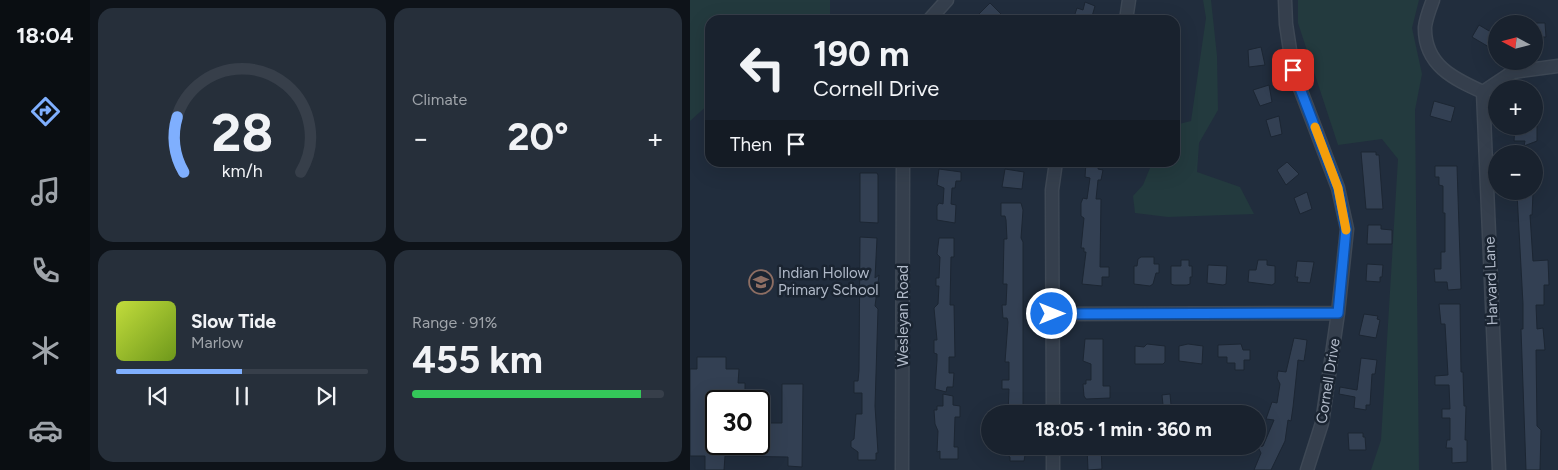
<!DOCTYPE html>
<meta charset="utf-8">
<style>
body{margin:0;font-family:Figtree,sans-serif;background:#262f3a;color:#f1f3f6;height:100vh;display:flex;flex-direction:column;font-size:19px;white-space:nowrap}
*{box-sizing:border-box;margin:0}
p{font-size:16px;color:#9fa4aa}
.icon{flex:none;width:28px;height:28px;fill:none;stroke:currentColor;stroke-width:2;stroke-linecap:round;stroke-linejoin:round}
.map{position:relative;flex:1;overflow:hidden}
.details{display:flex;flex-direction:column;gap:8px;padding:8px;background:#0e1319;width:600px}
.details>*{flex:none}
.top-card{position:absolute;left:15px;top:15px;width:475px;height:152px;border-radius:15px;box-shadow:0 5px 20px #0002,0 0 0 1px #373f4a;background:#19222e;color:#f1f3f6;overflow:hidden}
.needle{width:32px;rotate:277deg}
.controls{position:absolute;left:798px;top:15px;display:grid;gap:10px}
.controls a{display:grid;place-items:center;width:55px;height:55px;border-radius:50%;background:#19222e;box-shadow:0 5px 20px #0002,0 0 0 1px #373f4a;font-size:25px}
.speed{position:absolute;left:15px;top:390px;display:flex;gap:10px;font-size:25px;font-weight:700;text-align:center}
.speed>*{display:grid;place-content:center;width:65px;height:65px;border-radius:50%;background:#19222e;box-shadow:0 5px 20px #0002,0 0 0 1px #373f4a;line-height:1}
.speed .limit{border:2px solid #111;border-radius:8px;background:#fff;color:#111}
.pin{position:absolute;display:grid;place-items:center;width:42px;height:42px;color:#fff;margin:-21px;border-radius:10px;box-shadow:0 2px 8px #0006}
.me{position:absolute;width:55px;margin:-28px;rotate:90deg;stroke-linejoin:round;filter:drop-shadow(0 0 4px #0008)}
.turn{display:flex;align-items:center;gap:18px;height:105px;padding:0 25px;font-size:22px}
.turn .icon{width:65px;height:65px;stroke-width:2.5}
.turn b{display:block;font-size:35px;line-height:42px}
.then{display:flex;align-items:center;height:48px;padding:0 25px;background:#0003;gap:10px;font-size:19px}
.big{font-size:38px;font-weight:700;line-height:1.1}
.details .tile{flex:1;display:flex;flex-direction:column;justify-content:center;gap:8px;min-width:0;padding:0 18px;border-radius:15px;background:#262f3a}
.details .dial{align-items:center;gap:0}
.dial svg{height:130px;overflow:visible;fill:none;stroke:#373f4a;stroke-width:7;stroke-linecap:round;text-anchor:middle}
.dial text{fill:#f1f3f6;stroke:none}
.song{display:flex;align-items:center;gap:15px}
.cover{width:60px;height:60px;border-radius:8px;background:linear-gradient(135deg,hsl(70 70% 55%),hsl(80 70% 35%))}
.played{height:5px;border-radius:2px;background:linear-gradient(90deg,#7faffe 50%,#373f4a 50%)}
.keys{display:flex;justify-content:space-around;direction:ltr}
.heat{display:flex;justify-content:space-between;align-items:center;font-size:28px;direction:ltr}
.charge{height:8px;border-radius:4px;background:linear-gradient(90deg,#34c759 91%,#373f4a 0)}
.details .tiles{flex:1;display:grid;gap:8px;grid-template-columns:repeat(2,1fr)}
.trip{position:absolute;left:291px;top:405px;width:285px;height:50px;border-radius:25px;background:#19222e;box-shadow:0 5px 20px #0002,0 0 0 1px #373f4a;font-weight:700;line-height:50px;text-align:center}
main{display:flex;flex:1;min-height:0}
.tabs{display:flex;flex-direction:column;width:90px;justify-content:space-around;align-items:center;background:#0a0e12;color:#9fa4aa}
.tabs .icon{width:35px;height:35px}
.tabs .selected{color:#7faffe}
.tabs b{font-size:22px;color:#f1f3f6}
.map>svg:first-child{display:block}
.green{fill:#233a3e}
.building{fill:#334053;stroke:#1c2633}
.lines{fill:none;stroke-linecap:round;stroke-linejoin:round}
.minor-casing{stroke:#3e4855;stroke-width:15}
.minor{stroke:#353f4d;stroke-width:12}
.route-casing{stroke:#114b97;stroke-width:12}
.route{stroke:#1a73e8;stroke-width:9}
.slow{stroke:#f59e0b;stroke-width:9}
.labels{text-anchor:middle;dominant-baseline:central;stroke-width:5;stroke-linejoin:round;paint-order:stroke}
.poi-label{font-size:15px;fill:#b0b9c8;stroke:#1a2431;text-anchor:start}
.street-label{font-size:15px;fill:#b0b9c8;stroke:#1a2431}
</style>
<main>
<nav class="tabs">
<b>18:04</b>
<svg class="icon selected" aria-label="directions" viewBox="0 0 24 24"><path d="M12 3l9 9-9 9-9-9zM9 14v-3h6M13 9l2 2-2 2"/></svg>
<svg class="icon" aria-label="music" viewBox="0 0 24 24"><path d="M9 18V5l10-2v13"/><circle cx="6" cy="18" r="3"/><circle cx="16" cy="16" r="3"/></svg>
<svg class="icon" aria-label="phone" viewBox="0 0 24 24"><path d="M5 4h4l2 5-3 2q2 4 5 5l2-3 5 2v4C11 20 4 13 5 4z"/></svg>
<svg class="icon" aria-label="climate" viewBox="0 0 24 24"><path d="M12 3v18M4 7l16 10M4 17L20 7"/></svg>
<svg class="icon" aria-label="car" viewBox="0 0 24 24"><path d="M5 17H2v-5l4-1 3-4h7l3 4 3 1v5h-3M9 17h6M6 11h13"/><circle cx="7" cy="17" r="2"/><circle cx="17" cy="17" r="2"/></svg>
</nav>
<section class="details">
<div class="tiles">
<div class="tile dial"><svg viewBox="0 0 100 80">
<path d="M14 69A42 42 0 1 1 86 69"/>
<path d="M14 69A42 42 0 0 1 10 35" stroke="#7faffe"/>
<text x="50" y="56" font-size="32" font-weight="700">28</text>
<text x="50" y="72" font-size="11">km/h</text>
</svg></div>
<div class="tile"><p>Climate</p>
<div class="heat"><a>−</a><b class="big">20°</b><a>+</a></div>
</div>
<div class="tile">
<div class="song"><i class="cover"></i><div><b>Slow Tide</b><p>Marlow</p></div></div>
<div class="played"></div>
<div class="keys"><svg class="icon" aria-label="previous" viewBox="0 0 24 24"><path d="M18 5L8 12l10 7zM5 5v14"/></svg><svg class="icon" aria-label="pause" viewBox="0 0 24 24"><path d="M8 5v14M16 5v14"/></svg><svg class="icon" aria-label="next" viewBox="0 0 24 24"><path d="M6 5l10 7-10 7zM19 5v14"/></svg></div>
</div>
<div class="tile"><p>Range · 91%</p><b class="big">455 km</b><div class="charge"></div></div>
</div>
</section>
<div class="map">
<svg width="868" height="470" viewBox="0 0 868 470">
<rect width="100%" height="100%" fill="#212d3d"/>
<!-- green -->
<path class="green" d="M0,0h140v20h-120v83l-20,18z
M513,0h8l6,56 1,54 -19,33 -2,29 43,15 14,27 -86,3 -33,-4 -2,-17 10,-11 9,-22 23,-1v-37l16,-4 15,-103z
M608,0h121l-7,28 10,46 -7,36 4,360h-48l10,-30 17,-281 -16,-20 -44,6 -40,-122z"/>
<!-- building -->
<path class="building" d="M395,2l10,4 -4,14h-18l4,-12 6,2z
M300,3l13,13 -4,4h-26z
M844,23h11l1,14h-12z
M789,25l17,10 -7,12 -17,-10z
M571,47l4,18 -16,2 -1,-17z
M579,85l3,17 -12,4 -7,-16z
M744,101l21,6 -4,15 -21,-6z
M589,116l3,18 -11,3 -5,-17z
M825,126h22v15l-13,5 1,-5h-11z
M671,152h15v3h3l4,54h-17z
M396,162h13l-1,7 5,1 -2,10h-3l-2,19h5l-1,68h9v10h-7v9l-20,-2 4,-32h-2v-4h-3l3,-30 -3,-2v-13l2,-5 4,1 3,-21 -5,-1z
M597,162l12,12 -13,11 -9,-15z
M745,166h22l4,123 -13,1 -1,-8h-12l-1,-13h7v-17h4v-39h-2v-27l-4,-1v-8h-4z
M249,169l22,3v9h-5l-1,7h-3l-1,16 5,1 -1,18 -18,-3v-14l2,-3 4,1 1,-16 -7,-3z
M315,169l19,3 -2,17 -20,-2z
M170,173h17l1,2v48l-18,-1z
M617,192l5,17 -12,5 -6,-16z
M827,193h16l-1,22h-2l3,46 15,-1 1,25h-5v20h-8l1,24 6,-1 2,22h-9l1,76 4,4 -1,40h-14l-5,-141h2v-25z
M311,203h20l2,7 -2,28 2,4v172h-15l1,-25h-7v-9h7v-18h-4l3,-40 -1,-4h-4l-1,-13h4l1,-21h-4l1,-45h3l-1,-19 -1,-4h-4z
M678,225h13v4l11,1v14h-25z
M170,237l17,1 -2,40 4,-3 -4,31 3,3 -3,97 3,47h-2v7h-18v-8l-7,-5v-6l3,-2 2,-25h6v-21h-8v-12h4l1,-10z
M249,238h15v19h-3l-1,48h4l1,52h-6v16h5l-1,14h-6l-1,5 -11,-3 2,-29v-6l-3,-1v-13h3l-3,-32 4,-4 1,-18h-3v-8h3l1,-21 -3,-3z
M451,257h13v7h5v9h-3l-3,11 -3,2 -16,-2v-18h3l1,-7z
M491,260h8v6h3v11h-2v7l-3,1h-13l-3,-1v-18h10z
M568,260h9v5l8,1v17l-3,2 -24,-3 1,-12h7z
M607,261l17,1 -4,21 -13,-1 1,-5h-3z
M677,264l16,1 -1,12h-2v5l-14,-1z
M518,265l19,1 -1,18 -3,1 -16,-2z
M749,304h21l1,68h2l1,34h2l-1,34h2v22l-15,1v-15h-6l1,-8h3v-22h-8v-9h8l-1,-24h-14v-9l13,-1 -3,-51h-4z
M674,314l14,2 -1,3 3,1 -4,18 -17,-3z
M604,338l13,2 -1,8 -2,13 -6,-1 -5,47 -2,14 -3,-1 -3,21 -14,29h-17l7,-17 -3,-6 5,-1 11,-26 -8,-1 6,-17 5,1 3,-19 -3,-6 1,-7 8,1z
M395,339h18v47h7v12l-24,1 -2,-3 -1,-12h3v-4h5v-16l-8,-3z
M457,344l18,2v16l-2,2h-28v-18l9,1z
M498,344l15,2 -1,18 -23,-3v-15z
M551,344l2,6h7v10h-6v10h-9v-7h-8v-6h-9v-12z
M7,357h29v12h13l-1,14h7v18h-29v14h-6v21h6v8h43v-21h23v-39h21l-1,83 -14,-1v-9l-63,-1 -1,14h-19v-14h-15v-87h7z
M671,358l16,2 -2,14h-3l-2,31h-4v5l-12,-2 1,-11 -16,-3 1,-7 17,3z
M253,394l10,2v9l7,1v11h-5l-1,30h4v12h-18v-8l-3,1 1,-21 -3,-7 -1,-14h3v-4h6z
M480,394l1,11h-8l-1,-10z
M658,433h15v4h2l1,13h-17z
M316,446h17l3,3 -2,12h-14v-4l-4,-3z
M397,447h14l1,22 -14,1z"/>
<g class="lines">
<!-- minor casing -->
<g class="minor-casing">
<path id="minor" d="M595,0l1,24 7,46 45,118 9,41 -9,84 -16,110 -15,47
M743,0c-3,8 -7,18 -8,27 -1,38 29,52 58,65
M239,20l18,-20
M436,20l3,-20
M793,92l16,378
M793,92l30,-20 45,-6
M362,314l286,-1
M363,414l-1,-224 4,-28
M363,446v24
M212,470l1,-308"/>
</g>
<!-- minor -->
<use href="#minor" class="minor"/>
</g>
<g class="lines">
<!-- route casing -->
<g class="route-casing">
<path id="route" d="M362,314l286,-1 8,-84 -8,-41 -45,-118"/>
</g>
<!-- route -->
<use href="#route" class="route"/>
<!-- slow -->
<path class="slow" d="M625,127l23,61 8,42"/>
</g>
<!-- icons -->
<defs>
<g id="school-ring" transform="scale(1.25)"><circle r="9.5" fill="#1a2431" stroke="#8d6e63" stroke-width="1.5"/><path d="M0-5L7-2L0 1L-7-2ZM-4 1L0 2.5L4 1V4Q0 6-4 4Z" fill="#8d6e63"/></g>
</defs>
<g fill-rule="evenodd">
<use href="#school-ring" x="71" y="282"/>
</g>
<g class="labels">
<!-- poi labels -->
<g class="poi-label">
<text x="88" y="273">Indian Hollow<tspan x="88" dy="17">Primary School</tspan></text>
</g>
<!-- street labels -->
<g class="street-label">
<text transform="translate(801 281) rotate(-92)">Harvard Lane</text>
<text transform="translate(213 316) rotate(-90)">Wesleyan Road</text>
<text transform="translate(638 381) rotate(-81)">Cornell Drive</text>
</g>
</g>
</svg>
<div class="controls">
<a><svg class="needle" viewBox="-14 -14 28 28"><path d="M0-13l5 13h-10z" fill="#e53935"/><path d="M0 13l5-13h-10z" fill="#9fa4aa"/></svg></a>
<a>+</a>
<a>−</a>
</div>
<div class="speed"><div class="limit">30</div></div>
<div class="pin" style="left:603px;top:70px;background:#d93025"><svg class="icon" aria-label="arrive" viewBox="0 0 24 24"><path d="M6 21V4h12l-3 4 3 4H6"/></svg></div>
<svg class="me" style="left:362px;top:314px" viewBox="-20 -20 40 40"><circle r="17" fill="#1a73e8" stroke="#fff" stroke-width="3"/><path d="M0-11L8 9 0 5-8 9z" fill="#fff"/></svg>
<div class="trip">18:05 · 1 min · 360 m</div>
<div class="top-card">
<div class="turn"><svg class="icon" aria-label="left" viewBox="0 0 24 24"><path d="M17 20v-9H6M10 6l-5 5 5 5"/></svg><div><b>190 m</b>Cornell Drive</div></div>
<div class="then">Then<svg class="icon" aria-label="arrive" viewBox="0 0 24 24"><path d="M6 21V4h12l-3 4 3 4H6"/></svg></div>
</div>
</div>
</main>
